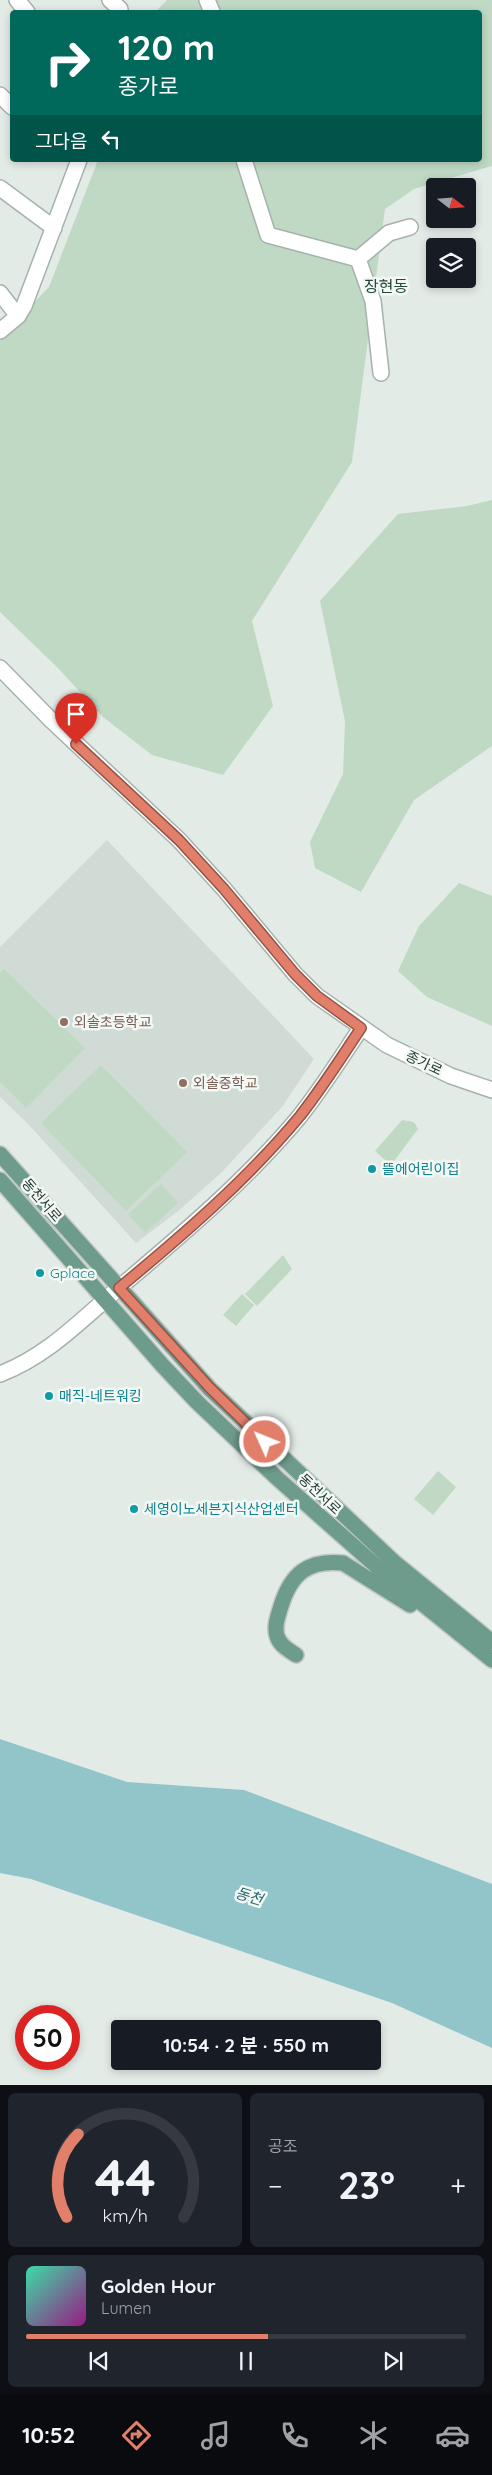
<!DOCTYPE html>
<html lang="ko">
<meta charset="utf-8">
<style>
body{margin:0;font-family:Quicksand,"Noto Sans KR",sans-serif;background:#20242c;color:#f1f3f6;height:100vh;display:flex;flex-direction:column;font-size:19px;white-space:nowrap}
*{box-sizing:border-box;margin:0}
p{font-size:16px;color:#9ea1a6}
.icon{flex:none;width:28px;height:28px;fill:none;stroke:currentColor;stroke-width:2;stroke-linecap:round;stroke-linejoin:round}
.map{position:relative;height:2085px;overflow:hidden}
.details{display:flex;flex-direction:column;gap:8px;padding:8px;background:#0d0f14;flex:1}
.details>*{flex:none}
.banner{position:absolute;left:10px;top:10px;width:472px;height:152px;border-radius:5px;box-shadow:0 2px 8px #0003;background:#00695c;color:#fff;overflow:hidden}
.needle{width:32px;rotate:107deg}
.fabs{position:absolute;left:426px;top:178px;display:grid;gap:10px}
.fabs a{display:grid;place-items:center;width:50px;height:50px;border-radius:5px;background:#171b24;box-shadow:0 2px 8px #0003;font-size:25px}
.speed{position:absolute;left:15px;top:2005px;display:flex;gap:10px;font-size:25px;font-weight:700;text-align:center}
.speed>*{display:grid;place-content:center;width:65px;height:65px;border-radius:50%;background:#171b24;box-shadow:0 2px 8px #0003;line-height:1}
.speed .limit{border:8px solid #d22;background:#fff;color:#111}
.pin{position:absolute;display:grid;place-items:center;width:42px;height:42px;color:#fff;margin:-51px -21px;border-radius:50% 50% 50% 0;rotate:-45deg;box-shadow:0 0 5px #0007}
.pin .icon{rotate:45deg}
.me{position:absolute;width:55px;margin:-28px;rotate:314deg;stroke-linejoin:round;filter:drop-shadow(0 0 4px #0008)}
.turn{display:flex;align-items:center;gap:18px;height:105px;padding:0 25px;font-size:22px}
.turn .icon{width:65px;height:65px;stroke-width:2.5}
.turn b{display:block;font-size:35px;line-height:42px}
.then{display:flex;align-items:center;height:48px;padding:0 25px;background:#0003;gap:10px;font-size:19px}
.big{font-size:38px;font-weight:700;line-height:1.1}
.details .tile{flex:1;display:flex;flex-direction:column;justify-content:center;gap:8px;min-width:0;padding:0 18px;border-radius:8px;background:#20242c}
.details .dial{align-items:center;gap:0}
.dial svg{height:130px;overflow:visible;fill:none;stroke:#363941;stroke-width:7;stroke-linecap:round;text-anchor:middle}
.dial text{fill:#f1f3f6;stroke:none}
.song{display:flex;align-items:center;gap:15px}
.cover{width:60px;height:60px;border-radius:8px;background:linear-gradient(135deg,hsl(160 70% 55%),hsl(310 70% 35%))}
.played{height:5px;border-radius:2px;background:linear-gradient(90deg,#e17f6b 55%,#363941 55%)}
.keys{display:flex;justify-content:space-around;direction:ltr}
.heat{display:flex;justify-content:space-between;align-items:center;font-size:28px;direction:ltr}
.details .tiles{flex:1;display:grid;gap:8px;grid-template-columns:1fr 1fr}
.tile:last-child{grid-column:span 2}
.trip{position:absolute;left:111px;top:2020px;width:270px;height:50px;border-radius:5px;background:#171b24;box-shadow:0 2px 8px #0003;font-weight:700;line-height:50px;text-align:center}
.menu{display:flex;height:80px;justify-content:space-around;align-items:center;background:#090b0e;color:#9ea1a6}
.menu .icon{width:35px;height:35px}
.menu .current{color:#e17f6b}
.menu b{font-size:22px;color:#f1f3f6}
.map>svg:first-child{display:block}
.built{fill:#d1dbd6}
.green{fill:#bfd9c4}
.water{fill:#92c5c9}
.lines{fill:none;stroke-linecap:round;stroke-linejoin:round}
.minor-casing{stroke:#a6b2ad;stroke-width:18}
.major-casing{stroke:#c2c8c6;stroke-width:18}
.minor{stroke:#fff;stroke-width:15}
.major{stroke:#6d9b8c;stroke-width:15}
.route-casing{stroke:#925346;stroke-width:12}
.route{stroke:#e17f6b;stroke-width:9}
.education-dot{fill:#8d6e63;stroke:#f3f8f5;stroke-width:2}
.culture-dot{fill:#0f9aa8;stroke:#f3f8f5;stroke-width:2}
.labels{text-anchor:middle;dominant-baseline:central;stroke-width:5;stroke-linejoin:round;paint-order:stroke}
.education-label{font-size:14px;fill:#785e54;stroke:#f3f8f5;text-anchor:start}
.street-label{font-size:14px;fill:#253a33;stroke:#f3f8f5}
.culture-label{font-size:14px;fill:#0d838f;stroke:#f3f8f5;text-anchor:start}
.water-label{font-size:15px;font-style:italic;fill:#26686f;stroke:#f3f8f5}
.quarter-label{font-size:16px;fill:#234a3d;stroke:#f3f8f5}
</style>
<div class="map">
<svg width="492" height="2085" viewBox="0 0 492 2085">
<rect width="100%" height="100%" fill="#e3ebe7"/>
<!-- built -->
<path class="built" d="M107,840l207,219 -32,48 -61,66 -44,39 -41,31 -108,-119 -28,-27v-150z"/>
<!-- green -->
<path class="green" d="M167,0h325v166l-78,23 -29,20 -33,253 -100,159 21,85 -50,69 -71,-20 -49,-38 -45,-49 -58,-56v-274l49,-51 49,-127h382v-148h-325z
M492,500v246l-78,54 -53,92 -46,-24 -5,-26 33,-68 2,-53 -25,-120 78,-87 69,-8z
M459,883l33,13v130l-65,-29 -29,-26 21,-45z
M4,969l81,79 -59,60 -26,-26v-109z
M101,1065l86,87 -61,59 -85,-88z
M402,1120l12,2 4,7 -27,36 -16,-14z
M161,1184l17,19 -33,30 -17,-19z
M283,1255l9,14 -35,37 -12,-12z
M242,1294l12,11 -18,21 -13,-11z
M438,1471l18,16 -23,28 -19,-16z"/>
<!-- water -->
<path class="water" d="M0,1739l127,43 117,8 248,94v164l-100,-45 -361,-124 -31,-6z"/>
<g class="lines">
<!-- minor casing -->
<g class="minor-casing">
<path id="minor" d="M17,0l10,12
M110,0l10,9v3
M207,0l5,12
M0,95l12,12
M244,160l24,75 90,24 31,-26 21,-6
M0,188l54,40
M358,259l15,42 8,72
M0,293l18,23
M0,331l18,-15 6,-10 55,-146
M0,668l51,52 128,120 45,49 71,85 22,22 70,49 64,31 41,14
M0,1374c45,-17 77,-50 113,-81 66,-56 132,-111 187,-177 22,-28 41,-58 61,-88"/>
</g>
<!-- major casing -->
<g class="major-casing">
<path id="major" d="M0,1154l210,235 184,173 98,80
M0,1180l163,186 34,36 80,76 106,94 109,88
M296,1655c-7,-5 -16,-9 -19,-19 -3,-10 1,-20 4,-30 10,-32 27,-47 62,-43l67,42"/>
</g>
<!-- minor -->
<use href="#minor" class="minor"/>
<!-- major -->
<use href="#major" class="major"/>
</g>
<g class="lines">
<!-- route casing -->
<g class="route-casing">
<path id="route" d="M76,744l103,96 45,49 71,85 22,22 44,32c-20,30 -39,60 -61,88 -53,64 -117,119 -181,172l91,100 55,54"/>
</g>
<!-- route -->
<use href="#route" class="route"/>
</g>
<!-- markers -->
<g class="education-dot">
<circle cx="64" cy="1022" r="5"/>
<circle cx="183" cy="1083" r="5"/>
</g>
<g class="culture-dot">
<circle cx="372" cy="1169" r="5"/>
<circle cx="40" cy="1273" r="5"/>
<circle cx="49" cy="1396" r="5"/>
<circle cx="134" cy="1509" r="5"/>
</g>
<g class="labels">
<!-- education labels -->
<g class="education-label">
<text x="74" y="1022">외솔초등학교</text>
<text x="193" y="1083">외솔중학교</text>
</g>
<!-- street labels -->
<g class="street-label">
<text transform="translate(424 1063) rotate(25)">종가로</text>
<text transform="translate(42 1200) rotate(49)">동천서로</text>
<text transform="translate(320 1494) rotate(43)">동천서로</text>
</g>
<!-- culture labels -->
<g class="culture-label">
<text x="382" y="1169">뜰에어린이집</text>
<text x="50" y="1273">Gplace</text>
<text x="59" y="1396">매직-네트워킹</text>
<text x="144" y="1509">세영이노세븐지식산업센터</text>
</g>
<!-- water labels -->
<g class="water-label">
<text transform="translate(249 1896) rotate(17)">동천</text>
</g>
<!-- quarter labels -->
<g class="quarter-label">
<text x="386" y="286">장현동</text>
</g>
</g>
</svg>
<div class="fabs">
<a><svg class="needle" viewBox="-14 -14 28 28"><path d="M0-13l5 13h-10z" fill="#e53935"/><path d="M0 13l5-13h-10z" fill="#9ea1a6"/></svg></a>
<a><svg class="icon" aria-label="layers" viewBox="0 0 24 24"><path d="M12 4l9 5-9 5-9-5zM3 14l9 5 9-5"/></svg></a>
</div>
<div class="speed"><div class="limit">50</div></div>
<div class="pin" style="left:76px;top:744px;background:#d93025"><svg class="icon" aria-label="arrive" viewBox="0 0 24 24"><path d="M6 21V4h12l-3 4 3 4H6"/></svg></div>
<svg class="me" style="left:265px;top:1442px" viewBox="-20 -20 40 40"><circle r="17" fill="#e17f6b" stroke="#fff" stroke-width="3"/><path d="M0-11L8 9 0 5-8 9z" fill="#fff"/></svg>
<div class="trip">10:54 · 2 분 · 550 m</div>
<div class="banner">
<div class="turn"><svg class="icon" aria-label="right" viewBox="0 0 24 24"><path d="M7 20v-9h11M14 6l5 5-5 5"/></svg><div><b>120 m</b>종가로</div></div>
<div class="then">그다음<svg class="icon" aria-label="left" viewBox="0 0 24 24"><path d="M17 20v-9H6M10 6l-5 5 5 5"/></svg></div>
</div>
</div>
<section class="details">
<div class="tiles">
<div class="tile dial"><svg viewBox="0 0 100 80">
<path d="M14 69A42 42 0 1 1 86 69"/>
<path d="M14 69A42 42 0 0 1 21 18" stroke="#e17f6b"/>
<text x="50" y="56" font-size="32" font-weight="700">44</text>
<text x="50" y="72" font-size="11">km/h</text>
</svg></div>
<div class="tile"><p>공조</p>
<div class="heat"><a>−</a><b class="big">23°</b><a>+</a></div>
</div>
<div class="tile">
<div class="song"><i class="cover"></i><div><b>Golden Hour</b><p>Lumen</p></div></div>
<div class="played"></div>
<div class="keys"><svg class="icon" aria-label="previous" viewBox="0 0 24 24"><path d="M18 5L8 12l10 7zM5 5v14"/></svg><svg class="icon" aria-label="pause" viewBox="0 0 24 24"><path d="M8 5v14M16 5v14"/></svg><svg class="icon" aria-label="next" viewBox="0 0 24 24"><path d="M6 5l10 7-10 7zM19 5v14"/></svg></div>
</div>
</div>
</section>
<nav class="menu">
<b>10:52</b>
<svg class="icon current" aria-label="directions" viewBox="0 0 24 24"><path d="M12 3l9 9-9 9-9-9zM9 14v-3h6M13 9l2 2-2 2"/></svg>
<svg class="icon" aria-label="music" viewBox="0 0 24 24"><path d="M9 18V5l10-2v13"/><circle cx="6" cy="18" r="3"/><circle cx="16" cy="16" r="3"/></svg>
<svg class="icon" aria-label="phone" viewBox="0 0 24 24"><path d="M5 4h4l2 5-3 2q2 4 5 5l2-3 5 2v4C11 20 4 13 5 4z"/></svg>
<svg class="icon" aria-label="climate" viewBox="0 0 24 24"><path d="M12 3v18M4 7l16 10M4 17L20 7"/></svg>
<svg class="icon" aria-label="car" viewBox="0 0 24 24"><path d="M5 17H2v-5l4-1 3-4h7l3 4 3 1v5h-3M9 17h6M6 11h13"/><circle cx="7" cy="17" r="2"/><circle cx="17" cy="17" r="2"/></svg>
</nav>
